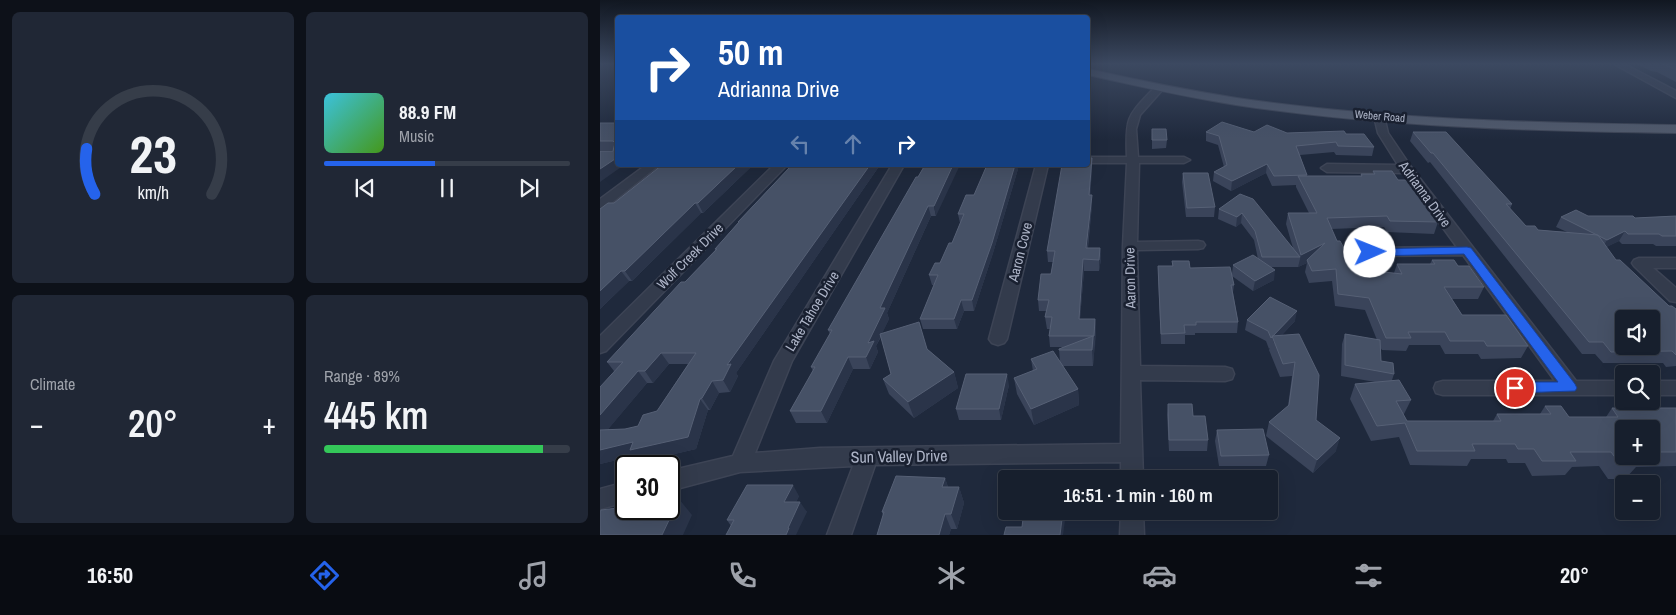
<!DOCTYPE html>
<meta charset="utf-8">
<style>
body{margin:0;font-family:"Archivo Narrow",sans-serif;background:#202735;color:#f1f3f6;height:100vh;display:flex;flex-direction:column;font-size:19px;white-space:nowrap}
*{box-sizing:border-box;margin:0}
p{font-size:16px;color:#9ea2aa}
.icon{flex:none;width:28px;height:28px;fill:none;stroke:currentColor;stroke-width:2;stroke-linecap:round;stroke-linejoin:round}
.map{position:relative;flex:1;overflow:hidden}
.details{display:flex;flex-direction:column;gap:12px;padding:12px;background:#0d1119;width:600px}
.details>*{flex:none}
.guide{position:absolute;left:15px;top:15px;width:475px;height:152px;border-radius:5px;box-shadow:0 5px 20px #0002,0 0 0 1px #363d49;background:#1a4fa0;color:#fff;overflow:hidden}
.controls{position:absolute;left:1015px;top:310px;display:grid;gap:10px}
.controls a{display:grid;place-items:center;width:45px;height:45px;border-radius:5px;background:#171f2d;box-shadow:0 5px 20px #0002,0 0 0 1px #363d49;font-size:25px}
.speed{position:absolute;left:15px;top:455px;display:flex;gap:10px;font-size:25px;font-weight:700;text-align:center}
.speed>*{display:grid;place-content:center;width:65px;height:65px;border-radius:50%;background:#171f2d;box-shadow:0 5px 20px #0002,0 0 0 1px #363d49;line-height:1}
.speed .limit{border:2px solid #111;border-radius:8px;background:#fff;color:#111}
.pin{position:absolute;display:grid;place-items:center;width:42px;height:42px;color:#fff;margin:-21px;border:2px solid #fff;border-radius:50%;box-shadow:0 1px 5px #0007}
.me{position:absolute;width:55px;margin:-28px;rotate:89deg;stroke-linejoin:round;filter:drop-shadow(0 0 4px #0008)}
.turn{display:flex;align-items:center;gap:18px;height:105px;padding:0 20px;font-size:22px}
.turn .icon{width:65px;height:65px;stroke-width:2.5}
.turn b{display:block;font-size:35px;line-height:42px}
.lanes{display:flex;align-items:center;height:48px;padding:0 20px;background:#0003;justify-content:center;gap:25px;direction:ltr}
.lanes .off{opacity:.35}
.big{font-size:38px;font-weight:600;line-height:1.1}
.details .card{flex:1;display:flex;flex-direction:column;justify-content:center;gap:8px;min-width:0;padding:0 18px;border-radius:8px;background:#202735}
.details .dial{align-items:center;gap:0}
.dial svg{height:130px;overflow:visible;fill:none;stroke:#363d49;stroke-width:7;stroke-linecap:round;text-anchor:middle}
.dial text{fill:#f1f3f6;stroke:none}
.song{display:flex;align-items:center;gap:15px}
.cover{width:60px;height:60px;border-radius:8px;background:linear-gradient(135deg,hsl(190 70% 55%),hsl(100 70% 35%))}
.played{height:5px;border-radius:2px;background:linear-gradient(90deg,#2563eb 45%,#363d49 45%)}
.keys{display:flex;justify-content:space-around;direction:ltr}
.heat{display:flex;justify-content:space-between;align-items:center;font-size:28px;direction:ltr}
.charge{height:8px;border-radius:4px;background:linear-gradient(90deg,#34c759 89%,#363d49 0)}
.details .tiles{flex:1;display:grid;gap:12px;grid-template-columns:repeat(2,1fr)}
.trip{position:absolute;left:398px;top:470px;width:280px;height:50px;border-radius:5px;background:#171f2d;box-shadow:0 5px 20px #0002,0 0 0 1px #363d49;font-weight:600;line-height:50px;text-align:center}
.menu{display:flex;height:80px;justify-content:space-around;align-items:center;background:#090c12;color:#9ea2aa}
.menu .icon{width:35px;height:35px}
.menu .selected{color:#2563eb}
.menu b{font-size:22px;color:#f1f3f6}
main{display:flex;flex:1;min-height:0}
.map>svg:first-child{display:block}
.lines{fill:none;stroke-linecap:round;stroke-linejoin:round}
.minor-casing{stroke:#3d4455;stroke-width:3}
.major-casing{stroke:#3d4455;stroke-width:2}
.minor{fill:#333b4c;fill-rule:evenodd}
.major{fill:#515a6c;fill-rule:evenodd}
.wall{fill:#3a445a;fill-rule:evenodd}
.shaded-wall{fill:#2a3449}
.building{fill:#465166;stroke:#566075;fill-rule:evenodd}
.route{fill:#2563eb;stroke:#184099}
.labels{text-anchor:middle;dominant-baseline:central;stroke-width:5;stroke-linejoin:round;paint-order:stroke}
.far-street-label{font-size:11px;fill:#aeb5c8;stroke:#192030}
.street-label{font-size:14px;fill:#aeb5c8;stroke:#192030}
.near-street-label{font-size:16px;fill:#aeb5c8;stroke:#192030}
</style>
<main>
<section class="details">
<div class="tiles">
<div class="card dial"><svg viewBox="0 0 100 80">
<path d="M14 69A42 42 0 1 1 86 69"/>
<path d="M14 69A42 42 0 0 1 9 41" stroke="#2563eb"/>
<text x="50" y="56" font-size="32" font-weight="700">23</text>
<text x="50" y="72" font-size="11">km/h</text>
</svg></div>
<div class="card">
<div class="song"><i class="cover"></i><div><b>88.9 FM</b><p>Music</p></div></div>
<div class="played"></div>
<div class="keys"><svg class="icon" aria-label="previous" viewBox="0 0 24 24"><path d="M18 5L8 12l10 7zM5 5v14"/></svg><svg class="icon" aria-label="pause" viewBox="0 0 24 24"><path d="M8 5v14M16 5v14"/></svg><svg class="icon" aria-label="next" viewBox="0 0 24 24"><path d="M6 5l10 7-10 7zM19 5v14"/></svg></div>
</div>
<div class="card"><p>Climate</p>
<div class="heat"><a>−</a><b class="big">20°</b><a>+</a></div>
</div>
<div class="card"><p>Range · 89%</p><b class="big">445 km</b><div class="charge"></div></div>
</div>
</section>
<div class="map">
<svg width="1076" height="535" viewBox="0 0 1076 535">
<rect width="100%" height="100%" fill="#1f293c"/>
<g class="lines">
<!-- minor casing -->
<g class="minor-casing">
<path id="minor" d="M1014,64h10l52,27v7z
M559,85l5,3 -24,27 -4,14 2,28h46l6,3 -6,3h-45l-2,79 61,-1 5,1 2,3 -2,3 -5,1 -61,1 3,116 85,1 7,2 2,5 -2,5 -7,2 -85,-1 3,99h-22v-17l-246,3 -24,70h-24l26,-69 -113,6 -71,19v-20l64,-15 41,-95 118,-196h12l-112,196 -37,92 65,-5 301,-4 2,-198 4,-83h-39v-6h39c-2,-42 1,-41 29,-71z
M779,113l5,3 4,17 23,34 165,214h48v14h-181l-7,-2 -2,-5 2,-5 7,-2h112l-92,-126 -93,1 -5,-1 -2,-3 2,-3 5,-1 87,-1 -54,-74 -76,-1 -6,-4 6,-4 71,1 -20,-32 -4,-17z
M46,165h13l-54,43 -5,1v-10z
M174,165h13l-181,186 -6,2v-17z
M436,165h12l-41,174 -3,4 -6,2 -6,-2 -3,-4z
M1039,258h37v10h-23l23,20v14l-6,-1 -36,-35 -2,-3 2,-3z
M1051,381h25v14h-25z
M26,482v20l-26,7v-20z
M521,511h22l1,24h-24z"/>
</g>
<!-- major casing -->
<g class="major-casing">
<path id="major" d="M488,69c49,11 99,21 149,29 145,21 293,25 439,27v8c-146,-2 -296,-6 -440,-28 -50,-8 -99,-19 -148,-30z"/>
</g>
<!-- minor -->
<use href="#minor" class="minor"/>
<!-- major -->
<use href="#major" class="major"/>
</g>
<!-- wall -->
<path class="wall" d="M1037,64h39v18l-19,-10 -6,-1z
M0,123h18v42l-5,-15h-13z
M552,129l15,11 -1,8 -14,1z
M606,132l140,2 28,13 -2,9 -36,-1 -2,-3 -34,3 7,21h54v-2h12v-3l25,9 40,42 -4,12 -47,-2 -3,-5 -53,2 6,12 19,28 38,4 3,-9h33l2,-4 26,6 26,21 -6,12h-26l10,16 66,31 -7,12 -40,1 -3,-5h-33l-5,-9h-31l-3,6 -24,-1 -2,-3 1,14 13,13 -2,6 19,20 -7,14h-1l4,7h86l4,-7h43l5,-8 24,11h37l6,-9h64v58l-40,1 -11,12h-17l-9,-13 -27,1 -7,8 -33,1 -7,-13h-17l-2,-4h-35l-4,7 -57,-1 -11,-28 -28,4 -21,-42 5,-15 20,-2 -34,-6 1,-32 3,-10 32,6 -12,-30 -30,-4 -3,-25 -23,2 -4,-11 2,-9 -9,4v-2v2h-28l4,13 -21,11 -21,-15 2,9 -1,7 5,30 -1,11h-42v2h-10v9h-24l-3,-67v-11h14v-5l18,7 42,6 1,-9 25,-6 -4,-19 -13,-17 -5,4 -18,-8 1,-10 21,-15 53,54 -7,-24 2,-11h21l-13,-26v-2l-24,1 -6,-13 -35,18 -18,-10 1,-9 10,-5 -6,-22 -12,-4zM1051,429v27h-27z
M813,132l99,72 -2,5 16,17 12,4 29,2 -11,-5 5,-10 27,-1 47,2 41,-2v30h-20l-3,-2h-31l-3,-3 -13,6 10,13 53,46 7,3v57l-10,1 -3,-4h-60l-8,-9h-13l-152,-192 -2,1 -18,-22z
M62,165h90v1l-49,47h-2l-69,68h-3l-29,28v-100l14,-6z
M280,165l-144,208 2,3 -8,16 -11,1 -9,17h-2l-12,39 -56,13 -6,-6 -34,8 14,-93 -7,-9 78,-80 30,-32v-1l23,-26v-1l50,-53v-2zM69,364h19l-31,47 -19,15 -13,3h-17l39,-46h6z
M325,165l11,51h-5l-44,97 2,6 -7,14 45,16 27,23 4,16 -44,30 -25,-24 -6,-15 8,-5 -10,-37 -5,9 2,6 -8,17h-17l-26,54h-31l-6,-12 23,-40 -2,-4 19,-33 -2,-4z
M492,168l-2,27 2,10 -4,43h12l1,11 -2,12h-15l-4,48h15l1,11 -3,36h-30l15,23 1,16 -45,20 -17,-31 -3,-16 19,-7 -2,-12 29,3 -1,-13 4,-2h-13l-1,-11 1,-7h-3l-2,-12 1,-6h-7l-1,-11 13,-26 2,-12h-5l-1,-11z
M418,169l-25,84 -19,58h-10l-7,18h-34l-3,-10 14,-34h-2l-3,-10 11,-12 12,-20 8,-20 -2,-9 16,-19z
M583,173l32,34 -1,10h-28l-4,-35z
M647,320l48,1 -14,15 18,-2 17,86 20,31 -23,22 -47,-37 3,-14 19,-16 4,-30 -12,1 -11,-27 1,-2 -1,1 -3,-8 -21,-11z
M409,385l-8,35h-42l-3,-11z
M568,404l25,12 15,24 -1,11h-38l-2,-36z
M617,430l52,25 -3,11h-47l-4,-25z
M345,478l3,9h11l5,16 -7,26h-6l-2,6h-72l6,-19 -1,-4z
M199,496l-3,6 11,10 -76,14 -4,-6z
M424,511h55l-1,9h-13l-43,7z"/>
<!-- shaded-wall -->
<path class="shaded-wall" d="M18,157v8h6l-24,17v-13z
M492,158v10l-2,37 -1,-10z
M667,164l-1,9 -35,18 1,-10z
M138,165h14v1l-49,47 -5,-10z
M270,165h10l-144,208 2,3 -8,16 -7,-12 4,-15z
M353,165h7l-24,51 -2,-10z
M415,165h2l1,4 -25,84 -19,58 -2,-11z
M492,195v10l-6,54v-11z
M95,203l6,10 -69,68 -7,-10z
M328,206l3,10 -44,97 2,6 -13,27 2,6 -8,17 -4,-12 2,-14 12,-35z
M642,213l-1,10 -5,4 1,-10z
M1025,231l-6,10 -18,9 6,-10z
M725,243l-18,17v3l-9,4 3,-12z
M500,248l1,11 -2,12v-11z
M483,259l1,12 -5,59v-11z
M675,270l-1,10 -21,11 2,-10z
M21,271l8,10 -29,28v-18z
M361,300l3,11 -7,18 -3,-10z
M697,311l-2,10 -21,22 -2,-6z
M495,319l1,11 -1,18 -1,-12z
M493,336l1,16 -1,14 -1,-16z
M61,353l8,11 -16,19 -8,-12z
M248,357l5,12 -26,54 -6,-12z
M38,371l9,12 -47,56v-24z
M354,372l4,16 -44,30 -6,-16z
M407,374l2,11 -8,35 -2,-11z
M112,381l7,12 -9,17 -8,-12z
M478,389l1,16 -45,20 -3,-16z
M100,399l8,11 -12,39 -56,13 -6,-6 -34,8v-14z
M740,438l-4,13 -23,22 4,-13z
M345,478l5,15 -8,-6z
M193,485l6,11 -8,16 -7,-10z
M359,487l5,16 -7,26 -6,-15z
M79,499l13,16 -9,20h-21z
M200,502l7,10 -11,23h-10l2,-7z
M463,511l2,9 -2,15h-3z
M477,511h2l-1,9z
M345,514l6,15 -2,6h-10z"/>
<!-- building -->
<path class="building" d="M1063,64h13v6z
M622,122l32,10 13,-7 20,8 57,-2 2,3h18l10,13 -36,-1 -2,-4 -40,4 11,29 -33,1 -7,-12 -35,17 -18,-9 13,-7 -8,-29 -13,-4z
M0,123h18v34l-18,12v-18h13l2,-8 -2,-2h-13z
M552,129h14l1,11h-15z
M813,132h33l66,72h-6l20,22h9l3,4 60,5 18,25h4l49,46h3l4,3v46l-4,-4 -61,1 -8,-10h-14l-156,-189h-2zM1024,319h27v27h-27z
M488,158h4l-3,37h3l-6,53h14l-1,12 -16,-1 -4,60h16l-1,17h-45l3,-19h-7l4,-17h-11l3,-26h10l4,-23h-8l15,-86h26z
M62,165h76l-40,38h-3l-70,68h-4l-21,20v-82l8,-6h6z
M189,165h81l-143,200 4,-1 -8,16 -11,1 -10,17 -2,1 -12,38 -58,13 3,-8 -33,8v-20l25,-1 13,-3 5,-11 14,-4 39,-58h-35l-16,18h-7l-38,44v-28l23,-25h-16l74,-80h4l32,-33h-2l24,-27h-1l52,-55h-2z
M325,165h28l-19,41h-6l-48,102h5l-17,35 6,-2 -8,16h-18l-27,54h-31l25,-44h-4l21,-37h-4l88,-153h2z
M387,165h28l-23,78 -20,57h-11l-7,19h-34l18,-44h-9l6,-12h5l9,-20h3l12,-29h-6l8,-19h8z
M773,171h19l6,9h9l31,42 -48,-1 -3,-5 -60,2 10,23h3l16,28 46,5 -5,-10h38l-3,-4h22l4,6h11l15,21h-40l18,28h44l22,31h-41l-3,-5h-34l-5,-9h-37l3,6h-25l-17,-40 -31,-4 -2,-25 -24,2 -5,-11 18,-17 -24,12 -13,-42h29l-19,-37h64l-1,-2h14z
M583,173h25l7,34 -28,1z
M640,194l13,5 47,58h-38l-7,-26 -13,-18 -5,4 -18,-8z
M976,210l12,6h45l2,2 41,-2v20h-14l-3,-2h-31l-3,-3 -18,9 -46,-23z
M653,255l22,15 -20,11 -22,-16z
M572,261h17l1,7 40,-1 4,18h-3l7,37h-42v3h-12l1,8 -24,1 -3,-68h15z
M670,297l27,14 -26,27 -3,-7 -21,-11z
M319,322l8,27 27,23 -46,30 -25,-23 8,-5 -11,-40z
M699,334l20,41 -3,45 24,18 -23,22 -48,-38 20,-17 6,-43 -12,2 -11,-28z
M745,334l35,6 1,21 12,2 1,11 -49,-9z
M493,336l-1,14h-33v-1z
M453,351l25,38 -47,20 -17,-31 23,-9 -6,-10z
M366,374h41l-8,35h-43z
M799,380l12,20 -15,1 11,20h94l-4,-7h54l-6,-8h16l8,11h49l-6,-9h64v44h-25v-23h-27v27h8l6,8h-18l-9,-12h-41l6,9h-34l-8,-12h-16l-3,-5h-43l3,7h-58l-12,-28 -28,3 -22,-42z
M568,404h24l1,12h12l3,24h-39z
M663,429l6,26 -48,1 -4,-26z
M296,476l49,2 -3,9h17l-8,27h-6l-6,21h-62l7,-23h-2z
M147,485h46l-9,17h16l-12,26h1l-3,7h-60l8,-15h-7z
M79,499l-17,36h-62v-23l1,-2 25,-3v2h43v-8z
M424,511h39l-3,24h-56l2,-8h16z"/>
<!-- sky -->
<linearGradient id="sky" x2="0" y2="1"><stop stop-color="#111721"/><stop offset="0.46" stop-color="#3c4961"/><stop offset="1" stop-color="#3c4961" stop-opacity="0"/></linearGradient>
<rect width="1076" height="139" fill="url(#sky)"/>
<!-- route -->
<path class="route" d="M867,247l4,1 104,136 2,4 -2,3 -60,2 -5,-1 -2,-4 2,-4 5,-2h43l-94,-128 -94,2 -6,-4 6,-3z"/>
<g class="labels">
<!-- far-street labels -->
<g class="far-street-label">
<text transform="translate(780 116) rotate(5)">Weber Road</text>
</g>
<!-- street labels -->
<g class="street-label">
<text transform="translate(825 194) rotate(54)">Adrianna Drive</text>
<text transform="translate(420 252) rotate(-76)">Aaron Cove</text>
<text transform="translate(90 256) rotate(-45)">Wolf Creek Drive</text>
<text transform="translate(530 278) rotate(-91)">Aaron Drive</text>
<text transform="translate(212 311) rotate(-59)">Lake Tahoe Drive</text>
</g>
<!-- near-street labels -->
<g class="near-street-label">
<text transform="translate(299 456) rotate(-1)">Sun Valley Drive</text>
</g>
</g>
</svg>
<div class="controls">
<a><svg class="icon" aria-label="sound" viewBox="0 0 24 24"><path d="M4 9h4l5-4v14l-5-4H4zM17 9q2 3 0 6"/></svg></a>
<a><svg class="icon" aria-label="search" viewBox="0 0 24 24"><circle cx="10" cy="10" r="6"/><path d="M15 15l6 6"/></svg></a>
<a>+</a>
<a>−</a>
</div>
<div class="speed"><div class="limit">30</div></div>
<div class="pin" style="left:915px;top:388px;background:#d93025"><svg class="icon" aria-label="arrive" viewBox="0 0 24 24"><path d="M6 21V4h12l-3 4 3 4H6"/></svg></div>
<svg class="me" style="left:770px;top:252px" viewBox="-20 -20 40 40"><circle r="19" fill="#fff"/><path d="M0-13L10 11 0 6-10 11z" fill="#2563eb"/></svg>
<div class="trip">16:51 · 1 min · 160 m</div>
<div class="guide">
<div class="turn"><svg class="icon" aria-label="right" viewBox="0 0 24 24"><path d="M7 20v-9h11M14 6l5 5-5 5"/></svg><div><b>50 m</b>Adrianna Drive</div></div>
<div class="lanes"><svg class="icon off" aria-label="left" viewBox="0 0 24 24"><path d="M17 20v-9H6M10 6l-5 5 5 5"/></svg><svg class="icon off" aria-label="ahead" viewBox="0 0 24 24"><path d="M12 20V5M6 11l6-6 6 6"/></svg><svg class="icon" aria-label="right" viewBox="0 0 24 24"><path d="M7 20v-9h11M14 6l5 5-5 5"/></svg></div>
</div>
</div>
</main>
<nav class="menu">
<b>16:50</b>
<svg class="icon selected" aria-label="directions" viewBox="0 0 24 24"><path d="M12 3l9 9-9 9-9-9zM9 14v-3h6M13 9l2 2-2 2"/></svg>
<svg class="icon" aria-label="music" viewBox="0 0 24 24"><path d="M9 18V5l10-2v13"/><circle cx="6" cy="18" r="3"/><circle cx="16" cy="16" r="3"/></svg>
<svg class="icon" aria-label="phone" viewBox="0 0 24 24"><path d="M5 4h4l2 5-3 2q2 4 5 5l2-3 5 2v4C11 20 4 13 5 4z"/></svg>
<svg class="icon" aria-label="climate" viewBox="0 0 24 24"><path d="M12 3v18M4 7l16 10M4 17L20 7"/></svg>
<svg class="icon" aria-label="car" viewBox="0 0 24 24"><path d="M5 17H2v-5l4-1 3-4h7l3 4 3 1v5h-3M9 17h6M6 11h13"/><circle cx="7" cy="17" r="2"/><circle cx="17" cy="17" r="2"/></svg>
<svg class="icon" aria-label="filters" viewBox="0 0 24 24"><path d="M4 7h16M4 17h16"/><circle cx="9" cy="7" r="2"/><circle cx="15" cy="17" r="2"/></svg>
<b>20°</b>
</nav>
